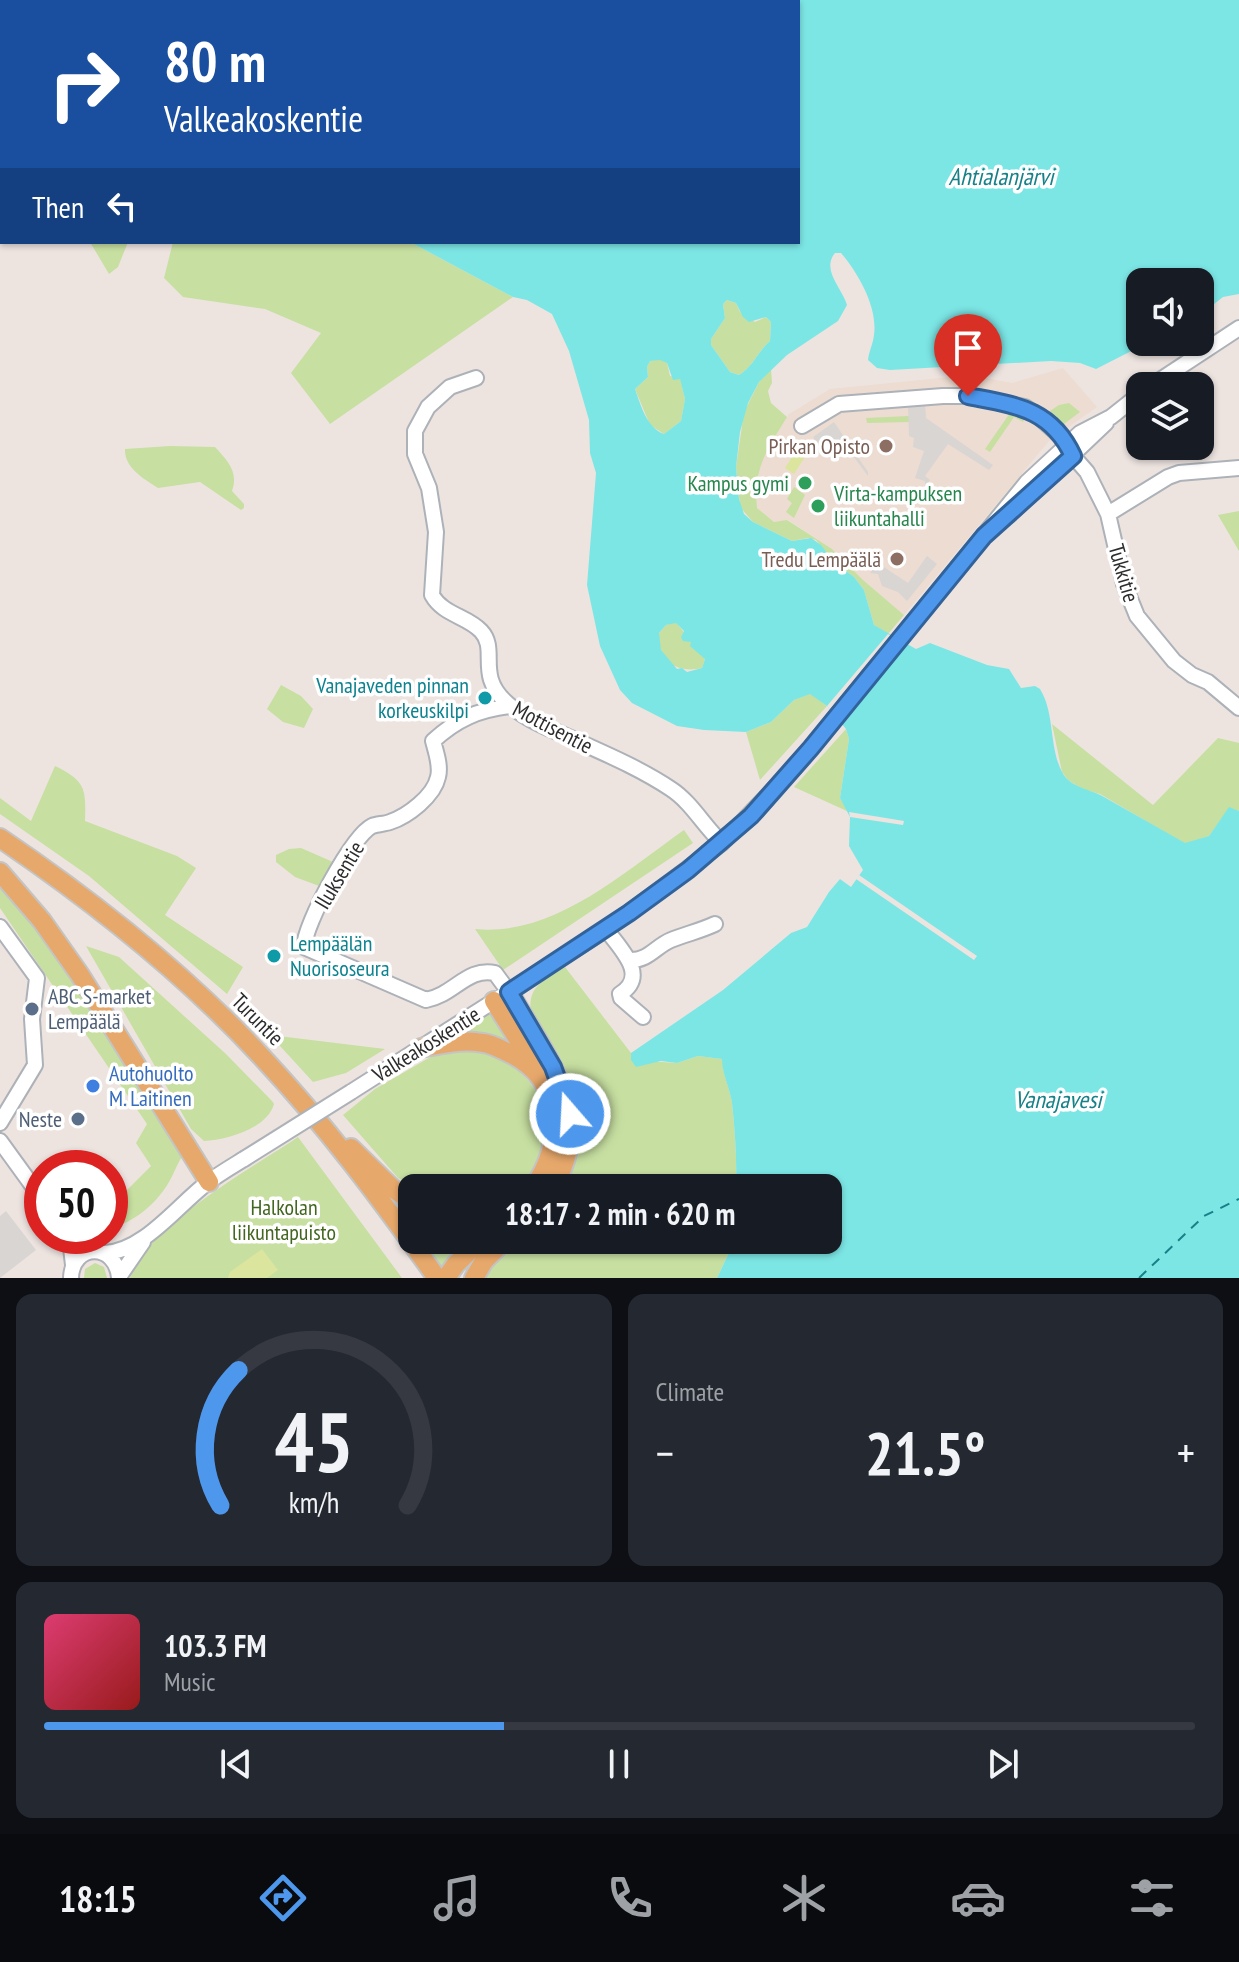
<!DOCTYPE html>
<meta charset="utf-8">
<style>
body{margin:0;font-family:"PT Sans Narrow",sans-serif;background:#242831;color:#f1f3f6;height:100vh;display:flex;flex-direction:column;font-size:30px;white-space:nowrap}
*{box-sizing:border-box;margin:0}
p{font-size:26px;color:#9ea1a6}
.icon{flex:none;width:44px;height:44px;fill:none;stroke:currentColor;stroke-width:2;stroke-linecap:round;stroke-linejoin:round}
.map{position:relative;height:1278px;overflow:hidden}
.drawer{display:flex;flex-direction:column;gap:16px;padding:16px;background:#0d0f14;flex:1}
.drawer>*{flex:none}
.guide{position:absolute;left:0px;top:0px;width:800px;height:244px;box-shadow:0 2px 6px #0004;background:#1a4fa0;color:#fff;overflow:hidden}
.tools{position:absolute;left:1126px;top:268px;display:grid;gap:16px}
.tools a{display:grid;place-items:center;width:88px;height:88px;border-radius:16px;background:#171b24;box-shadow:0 2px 6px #0004;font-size:40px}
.speed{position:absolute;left:24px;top:1150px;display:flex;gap:16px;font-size:40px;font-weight:700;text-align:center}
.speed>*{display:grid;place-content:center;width:104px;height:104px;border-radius:50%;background:#171b24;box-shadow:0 2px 6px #0004;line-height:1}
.speed .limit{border:12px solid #d22;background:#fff;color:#111}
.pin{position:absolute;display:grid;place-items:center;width:68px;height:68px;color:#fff;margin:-82px -34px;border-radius:50% 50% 50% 0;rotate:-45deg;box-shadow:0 0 8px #0007}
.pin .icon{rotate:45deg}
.me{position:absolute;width:88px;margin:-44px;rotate:341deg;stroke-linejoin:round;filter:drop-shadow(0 0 6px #0008)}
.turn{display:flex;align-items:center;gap:28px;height:168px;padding:0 32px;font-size:36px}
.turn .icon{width:104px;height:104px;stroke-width:2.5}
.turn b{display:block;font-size:56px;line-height:68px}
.then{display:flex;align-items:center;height:76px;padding:0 32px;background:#0003;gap:16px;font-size:30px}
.big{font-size:60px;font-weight:700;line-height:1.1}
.drawer .tile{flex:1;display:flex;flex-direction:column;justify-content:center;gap:12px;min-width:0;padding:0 28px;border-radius:16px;background:#242831}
.drawer .dial{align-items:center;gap:0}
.dial svg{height:208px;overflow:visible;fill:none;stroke:#363941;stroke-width:7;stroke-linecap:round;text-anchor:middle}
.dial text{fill:#f1f3f6;stroke:none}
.song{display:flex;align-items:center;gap:24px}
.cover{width:96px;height:96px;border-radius:12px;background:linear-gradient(135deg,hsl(340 70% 55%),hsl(0 70% 35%))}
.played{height:8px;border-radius:4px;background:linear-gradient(90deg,#4d97ed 40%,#363941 40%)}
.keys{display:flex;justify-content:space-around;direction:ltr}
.heat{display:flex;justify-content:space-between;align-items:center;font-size:44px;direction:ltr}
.drawer .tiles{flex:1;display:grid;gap:16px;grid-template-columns:1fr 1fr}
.tile:last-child{grid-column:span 2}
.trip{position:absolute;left:398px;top:1174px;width:444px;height:80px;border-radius:16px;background:#171b24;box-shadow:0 2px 6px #0004;font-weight:700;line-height:80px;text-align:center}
.menu{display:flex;height:128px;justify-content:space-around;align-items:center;background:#090b0e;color:#9ea1a6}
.menu .icon{width:56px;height:56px}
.menu .active{color:#4d97ed}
.menu b{font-size:36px;color:#f1f3f6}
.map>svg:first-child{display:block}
.education{fill:#eddcd1}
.green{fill:#c7dfa1}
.pitch{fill:#dbe59e}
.plaza{fill:#d9d5d3}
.water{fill:#7ce6e5;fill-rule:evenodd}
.pier{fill:#ede4e0}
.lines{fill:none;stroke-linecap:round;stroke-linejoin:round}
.ferry{stroke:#178188;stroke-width:2;stroke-dasharray:10 8;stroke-linecap:butt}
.minor-casing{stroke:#adb2b8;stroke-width:18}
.major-casing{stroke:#c4c4c4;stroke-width:22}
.minor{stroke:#fff;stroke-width:14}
.major{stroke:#e7a86b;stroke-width:18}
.minor-bridge-casing{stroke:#adb2b8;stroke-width:18;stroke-linecap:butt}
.minor-bridge{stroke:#fff;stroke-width:14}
.route-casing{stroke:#32629a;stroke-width:20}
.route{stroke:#4d97ed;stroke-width:14}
.education-dot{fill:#8d6e63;stroke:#fff;stroke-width:3}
.leisure-dot{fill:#2e9e5b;stroke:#fff;stroke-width:3}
.culture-dot{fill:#0f9aa8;stroke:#fff;stroke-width:3}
.service-dot{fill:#5c6f8a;stroke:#fff;stroke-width:3}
.shop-dot{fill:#3f7fe0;stroke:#fff;stroke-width:3}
.labels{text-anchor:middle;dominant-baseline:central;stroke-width:7;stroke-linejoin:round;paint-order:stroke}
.education-label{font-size:22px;fill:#785e54;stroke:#fff;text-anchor:end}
.leisure-label{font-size:22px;fill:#27864d;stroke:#fff;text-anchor:end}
.street-label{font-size:22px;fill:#2d2d2d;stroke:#fff}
.culture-label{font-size:22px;fill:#0d838f;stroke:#fff;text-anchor:end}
.service-label{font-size:22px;fill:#4e5e75;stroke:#fff;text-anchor:start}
.shop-label{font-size:22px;fill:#366cbe;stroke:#fff;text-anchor:start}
.park-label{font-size:22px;fill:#426620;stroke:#fff}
.water-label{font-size:24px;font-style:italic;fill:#178188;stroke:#fff}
</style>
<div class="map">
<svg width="1239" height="1278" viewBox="0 0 1239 1278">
<rect width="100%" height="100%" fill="#ede4e0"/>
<!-- education -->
<path class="education" d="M1063,368l34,39 -48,34 -145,174 -41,-35 -31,-31 -44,-29 -14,2 -17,-14 -2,-24 6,-25 28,-45 41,-25 140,-14 42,8z"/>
<!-- green -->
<path class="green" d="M90,242h38l-10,25 -9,7z
M173,242h237l103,55 -183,127 -39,-51 30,-40 -56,-24 -82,-12 -19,-19z
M727,300l9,3 4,9 15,10 11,-5 5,5 -1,19c-13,11 -17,26 -31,34l-9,-3 -19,-27v-6l14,-21 -2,-14z
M660,359l7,4 3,13 10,2 5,21 -4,22 -17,13 -14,-9 -15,-36 13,-12 -1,-10 3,-6z
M771,369l1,14 -4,8 3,12 16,14c-20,33 -34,51 -30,91l17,14 13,-2 45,29 31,31 41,35 -16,19 -14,-9 -10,-35 -10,-13 -21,-16 -17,-21 -8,-2 -16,3 -39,-19 -13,-15 -4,-40 8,-55 15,-30z
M1069,403l11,9 -16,12h-8l-7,-7 1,-6 9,-6z
M1010,413l15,6 -2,3 -9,-5 -24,35 -5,-3z
M909,416v6l-42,1 -1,-5z
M170,446l45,1c12,13 24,25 17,44l12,13v4l-3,2 -41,-28 -42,6c-14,-9 -34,-20 -33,-39z
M794,487l11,8 -11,23 -8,-6 6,-9 -5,-4z
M1239,511v40l-21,-36z
M676,622c10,13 19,24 29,37l-3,9c-25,6 -45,-7 -43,-35l7,-8z
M281,685l20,11 12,13 -9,19 -21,-6 -16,-13z
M810,693l17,13 -67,74 -14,-48 25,-10 23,-22z
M1052,724l101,81 65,-67 21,5v68l-10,-3 -20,28 -24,8 -85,-50 -18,-5 -14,-9 -6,-8z
M846,729l3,10 -9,59 9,14 -55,-25z
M55,766c31,15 31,23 30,55l92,35 19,12 -31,47 78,52 -16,27 -138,-118 -89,-62v-16l31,23z
M684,830l9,13 -190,127 -28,-41c78,8 148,-56 209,-99z
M301,848l32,14 -14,24 -24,-9 -19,-15v-7l13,-6z
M0,882l69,89 115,183c-7,9 -9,18 -15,28 -12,21 -35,41 -59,46v-28l17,-10 24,-24 -15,-23 11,-19 -147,-216z
M86,946l33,11 107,97 46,47 2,3c-7,25 -48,36 -70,37l-13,-12z
M565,967l66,86v7l46,3 21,-7 25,3c-1,15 7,29 9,44 3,28 5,57 4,85h-174c19,-30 22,-69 10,-103 -8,-25 -27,-49 -41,-71 -4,-29 13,-33 34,-47z
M494,1011l31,47 -68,-22z
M270,1035l115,14 -39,24 -33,9z
M471,1049c73,15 96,80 52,139h-103l-22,-10 -55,-63 32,-26 59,-34z
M298,1137l104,141h-272c15,-51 124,-111 168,-141z
M422,1240h51l-32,28z
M518,1240h217l-18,38h-231l5,-11z
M95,1263l9,4 3,11h-23l1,-9z"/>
<!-- pitch -->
<path class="pitch" d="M799,446l9,6 -14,22 -9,-6z
M262,1249l16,21 -11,8h-39l2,-6z"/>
<!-- plaza -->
<path class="plaza" d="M925,402l1,16 67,47 -4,5 -41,-26 -23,32 5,4 -5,6v-5l-10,-3 9,-27 -11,-4 1,-9 -5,-2 -1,-31z
M834,422l34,50v4l-23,-31 -7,5 -13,-9 -5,7 -7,-11z
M855,548l53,35 19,-27 10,8 -30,37 -9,-9 -16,-6 -4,-12 -8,-1 3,-4 -20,-14z
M6,1211l30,39 -36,28v-62z"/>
<!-- water -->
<path class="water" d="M0,0h1239v294l-16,3 -23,18v-33h-60v60h9l-53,27 -16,-6 -29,-2 -161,9 -13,-2 -9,-8c1,-9 5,-16 6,-25 4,-28 -16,-62 -33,-82h-6c-14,17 7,35 12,52l-9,16 -51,34 -28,27 -11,21 -8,29 -4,35 3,32 5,15 9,8 39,19 19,-3 10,7 12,16 21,16 10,13 10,35 42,24 14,-6 57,22 22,4 12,19 14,-2 5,3c15,24 9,58 22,83 8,16 29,17 42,25 27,15 54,31 81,46l24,-7 20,-29 10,4v467h-522l18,-38h93v-52h-92c1,-28 -1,-57 -4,-85 -2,-15 -10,-29 -10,-44l-24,-3 -21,7 -16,-2 -25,6 -5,-7v-7l92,-63 68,-57 16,-6 22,-35 11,-13 11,8 12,-17 -14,-24 1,-29 -10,-19 9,-59 -3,-10 -19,-23 -17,-12 -16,6 -23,22 -25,10 -42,-2 -27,-4 -45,-23 -12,-13 -20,-44 -13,-61 9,-112 -6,-20 -1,-33 -20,-69 -17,-37 -25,-14 -14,-3 -103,-55h388v-240h-796l-2,178zM727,300l9,3 7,14 6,5 17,-5 5,5 -1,19c-12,10 -17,26 -31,34l-9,-3 -19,-27v-6l14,-21 -2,-14zM660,360l7,3 6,17 7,-1 5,20 -4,22 -17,13c-17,-6 -23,-28 -29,-45l13,-12 -1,-10 3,-6zM676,623l8,8 -3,6 2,4 8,1 -1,4 15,13 -3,9 -15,4 -5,-4 -5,1 -16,-19 -2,-17 7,-8z"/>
<!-- pier -->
<path class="pier" d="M888,634l17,10 -64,79 -14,-17z
M849,812l55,9 -1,4 -53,-8z
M859,875l118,81 -3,4 -118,-81z"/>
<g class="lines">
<!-- ferry -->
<path class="ferry" d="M1139,1278l65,-62 35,-17"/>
<!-- minor casing -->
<g class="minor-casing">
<path id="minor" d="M476,378l-26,9 -22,20 -13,24v23l14,34 7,44 -4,63c11,20 35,21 49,36 18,19 -6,44 26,72 16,15 39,24 59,33 35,16 72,31 105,53 20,13 33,37 51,54
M1151,386l88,-58
M802,426l37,-22 104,-8h25l41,8 16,3 12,8 31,28 5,13 14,16 21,42 16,70 13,32 37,45 18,14 16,7 31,26
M1108,514l60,-37 11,-4 60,-5
M1008,516l98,-93
M0,927l37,51 -5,41 3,46 -35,58
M606,929c13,19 44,46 14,65l1,4 22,19
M630,960c18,1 26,-14 41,-20 15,-6 29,-9 44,-16
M509,992l-14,-19c-28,-6 -41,22 -69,27l-122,-53c0,-22 48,-111 68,-121 5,-2 13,-2 18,-4 18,-6 44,-26 48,-45 3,-11 -2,-25 -5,-36 24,-22 45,-31 77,-35
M351,1092l253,-161 118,-88 72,-75 233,-286 53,-49 31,-16 29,-23
M0,1141l42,58
M64,1236l7,12 2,17
M78,1236l20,15
M105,1253c39,-2 72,-47 102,-70 12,-9 24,-16 37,-24
M119,1277l24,-35
M71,1278c1,-35 45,-36 48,0"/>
</g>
<!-- major casing -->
<g class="major-casing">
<path id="major" d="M0,838c93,63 183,134 260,217 65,69 122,146 177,223
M0,872l42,49 38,54 129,207
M509,992c35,62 89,124 43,196
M494,1001l41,65
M421,1048c20,-4 41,-9 62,-5 10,1 19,7 28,11 54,27 54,90 22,134
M351,1148l42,41 19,12
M446,1278l10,-14 25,-24
M474,1278l10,-17 21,-21"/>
</g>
<!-- minor -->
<use href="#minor" class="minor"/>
<!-- major -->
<use href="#major" class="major"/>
<!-- minor-bridge casing -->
<g class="minor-bridge-casing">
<path id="minor-bridge" d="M244,1159l107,-67"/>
</g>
<!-- minor-bridge -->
<use href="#minor-bridge" class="minor-bridge"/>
</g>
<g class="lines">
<!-- route casing -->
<g class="route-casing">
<path id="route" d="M570,1114l-17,-47 -44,-75 120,-79 59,-43 63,-54 60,-68 173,-212 89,-80c-22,-48 -59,-51 -105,-60"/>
</g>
<!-- route -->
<use href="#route" class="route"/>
</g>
<!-- markers -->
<g class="education-dot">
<circle cx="886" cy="446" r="8"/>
<circle cx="897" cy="559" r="8"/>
</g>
<g class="leisure-dot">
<circle cx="805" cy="483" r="8"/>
<circle cx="818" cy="506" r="8"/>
</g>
<g class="culture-dot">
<circle cx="485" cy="698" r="8"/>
<circle cx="274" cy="956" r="8"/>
</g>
<g class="service-dot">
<circle cx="32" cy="1009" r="8"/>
<circle cx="78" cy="1119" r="8"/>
</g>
<circle class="shop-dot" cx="93" cy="1086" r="8"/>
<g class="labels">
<!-- education labels -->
<g class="education-label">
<text x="870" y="446">Pirkan Opisto</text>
<text x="881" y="559">Tredu Lempäälä</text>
</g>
<!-- leisure labels -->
<g class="leisure-label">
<text x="789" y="483">Kampus gymi</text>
<text x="834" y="493" text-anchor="start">Virta-kampuksen<tspan x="834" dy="25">liikuntahalli</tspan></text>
</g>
<!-- street labels -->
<g class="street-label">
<text transform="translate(1124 573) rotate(74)">Tukkitie</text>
<text transform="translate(553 727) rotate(28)">Mottisentie</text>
<text transform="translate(339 875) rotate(-59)">Iluksentie</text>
<text transform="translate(258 1019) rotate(45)">Turuntie</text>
<text transform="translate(426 1044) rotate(-32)">Valkeakoskentie</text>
</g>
<!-- culture labels -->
<g class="culture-label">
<text x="469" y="685">Vanajaveden pinnan<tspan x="469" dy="25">korkeuskilpi</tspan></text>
<text x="290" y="943" text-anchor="start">Lempäälän<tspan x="290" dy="25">Nuorisoseura</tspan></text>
</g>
<!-- service labels -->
<g class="service-label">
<text x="48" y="996">ABC S-market<tspan x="48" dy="25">Lempäälä</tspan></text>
<text x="62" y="1119" text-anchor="end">Neste</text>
</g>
<!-- shop labels -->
<g class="shop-label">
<text x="109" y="1073">Autohuolto<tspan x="109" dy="25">M. Laitinen</tspan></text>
</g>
<!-- park labels -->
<g class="park-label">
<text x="284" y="1207">Halkolan<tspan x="284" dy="25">liikuntapuisto</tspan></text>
</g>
<!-- water labels -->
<g class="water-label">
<text x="1001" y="176">Ahtialanjärvi</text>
<text x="1058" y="1099">Vanajavesi</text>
</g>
</g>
</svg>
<div class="tools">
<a><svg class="icon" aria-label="sound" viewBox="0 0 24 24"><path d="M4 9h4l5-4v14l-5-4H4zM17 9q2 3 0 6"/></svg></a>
<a><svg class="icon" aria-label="layers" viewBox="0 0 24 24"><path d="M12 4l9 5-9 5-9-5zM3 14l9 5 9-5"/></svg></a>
</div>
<div class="speed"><div class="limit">50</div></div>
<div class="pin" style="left:968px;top:396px;background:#d93025"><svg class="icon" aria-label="arrive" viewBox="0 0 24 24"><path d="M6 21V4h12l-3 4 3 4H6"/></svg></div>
<svg class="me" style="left:570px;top:1114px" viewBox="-20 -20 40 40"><circle r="17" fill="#4d97ed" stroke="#fff" stroke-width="3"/><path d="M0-11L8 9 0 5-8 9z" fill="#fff"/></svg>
<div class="trip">18:17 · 2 min · 620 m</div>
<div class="guide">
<div class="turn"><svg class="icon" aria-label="right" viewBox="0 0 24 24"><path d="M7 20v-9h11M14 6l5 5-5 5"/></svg><div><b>80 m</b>Valkeakoskentie</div></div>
<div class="then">Then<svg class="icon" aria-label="left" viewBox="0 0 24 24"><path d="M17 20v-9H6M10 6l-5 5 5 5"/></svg></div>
</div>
</div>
<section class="drawer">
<div class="tiles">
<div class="tile dial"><svg viewBox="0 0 100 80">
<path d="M14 69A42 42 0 1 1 86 69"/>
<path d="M14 69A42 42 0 0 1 21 17" stroke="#4d97ed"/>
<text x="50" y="56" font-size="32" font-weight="700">45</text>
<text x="50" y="72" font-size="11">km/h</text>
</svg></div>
<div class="tile"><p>Climate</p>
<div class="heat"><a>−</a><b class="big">21.5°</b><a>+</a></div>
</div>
<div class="tile">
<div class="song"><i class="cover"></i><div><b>103.3 FM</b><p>Music</p></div></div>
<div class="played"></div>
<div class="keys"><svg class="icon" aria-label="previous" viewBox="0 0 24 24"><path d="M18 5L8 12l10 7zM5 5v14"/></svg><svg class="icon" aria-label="pause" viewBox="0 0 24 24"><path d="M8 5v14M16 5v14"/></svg><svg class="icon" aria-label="next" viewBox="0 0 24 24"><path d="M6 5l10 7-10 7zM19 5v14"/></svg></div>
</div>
</div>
</section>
<nav class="menu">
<b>18:15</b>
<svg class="icon active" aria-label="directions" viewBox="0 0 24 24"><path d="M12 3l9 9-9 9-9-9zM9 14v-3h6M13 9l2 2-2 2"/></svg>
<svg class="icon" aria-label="music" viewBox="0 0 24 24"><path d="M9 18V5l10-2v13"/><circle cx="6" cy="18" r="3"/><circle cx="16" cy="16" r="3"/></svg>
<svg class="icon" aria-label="phone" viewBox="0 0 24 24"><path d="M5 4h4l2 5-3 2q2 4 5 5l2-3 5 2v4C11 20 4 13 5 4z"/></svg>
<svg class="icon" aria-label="climate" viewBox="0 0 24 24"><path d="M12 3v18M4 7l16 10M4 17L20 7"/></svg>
<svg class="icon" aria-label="car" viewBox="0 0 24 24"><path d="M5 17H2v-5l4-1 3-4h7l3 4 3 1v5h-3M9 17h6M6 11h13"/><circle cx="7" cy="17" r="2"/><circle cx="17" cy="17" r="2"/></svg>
<svg class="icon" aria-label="filters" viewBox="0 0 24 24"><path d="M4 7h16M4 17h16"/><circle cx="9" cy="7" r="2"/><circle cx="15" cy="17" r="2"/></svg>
</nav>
